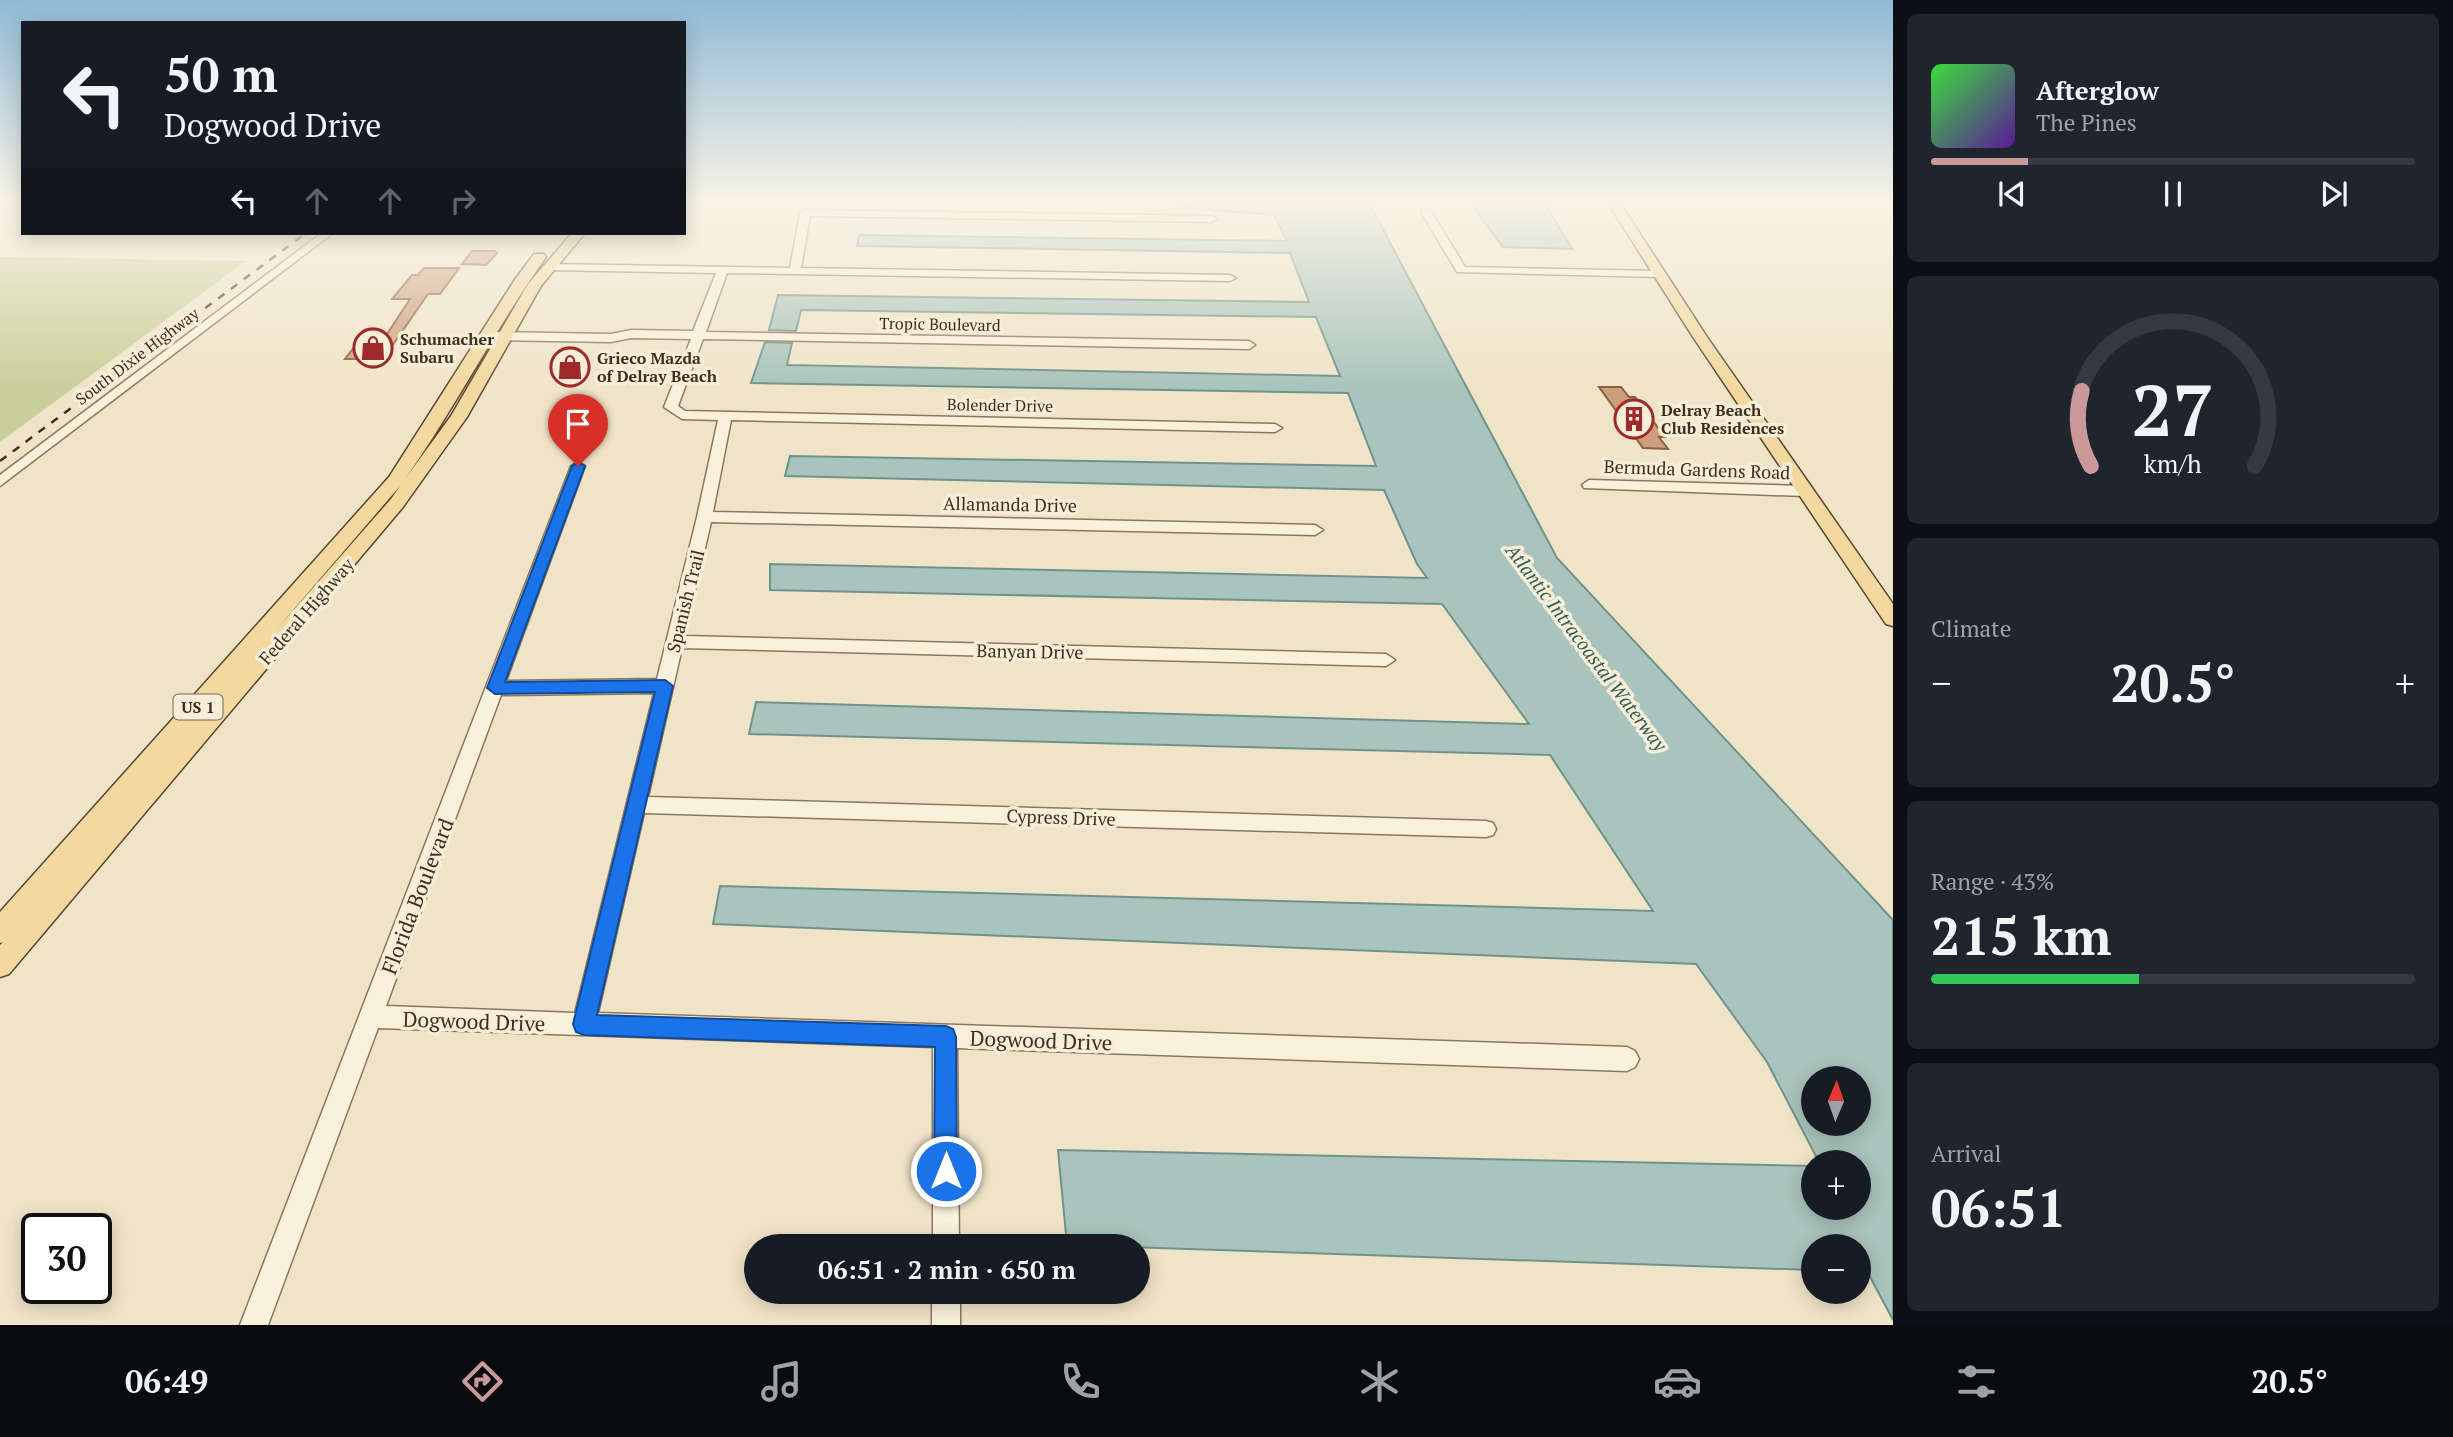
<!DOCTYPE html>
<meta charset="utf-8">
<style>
body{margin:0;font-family:"PT Serif",serif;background:#20242c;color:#f1f3f6;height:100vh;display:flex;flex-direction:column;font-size:26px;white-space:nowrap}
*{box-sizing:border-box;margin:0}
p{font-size:23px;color:#9ea1a6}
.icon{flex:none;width:38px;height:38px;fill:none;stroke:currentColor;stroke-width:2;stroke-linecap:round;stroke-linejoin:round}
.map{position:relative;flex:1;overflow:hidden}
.side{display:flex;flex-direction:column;gap:14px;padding:14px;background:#0d0f14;width:560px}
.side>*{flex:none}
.guide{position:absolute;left:21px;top:21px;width:665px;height:214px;border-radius:0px;box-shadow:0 4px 18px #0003;background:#171b24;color:#f1f3f6;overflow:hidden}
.needle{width:46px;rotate:2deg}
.fabs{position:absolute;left:1801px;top:1066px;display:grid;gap:14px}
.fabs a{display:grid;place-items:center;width:70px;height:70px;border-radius:50%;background:#171b24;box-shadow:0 4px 18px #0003;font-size:35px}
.speed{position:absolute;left:21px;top:1213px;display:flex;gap:14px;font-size:35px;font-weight:700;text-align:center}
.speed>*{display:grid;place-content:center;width:91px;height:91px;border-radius:50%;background:#171b24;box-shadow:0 4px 18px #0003;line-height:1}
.speed .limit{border:4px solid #111;border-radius:10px;background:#fff;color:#111}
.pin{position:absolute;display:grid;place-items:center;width:60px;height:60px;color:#fff;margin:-72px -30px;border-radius:50% 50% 50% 0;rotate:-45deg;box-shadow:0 0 7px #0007}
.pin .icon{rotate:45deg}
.me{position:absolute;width:77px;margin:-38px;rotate:0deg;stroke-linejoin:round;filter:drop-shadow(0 0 5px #0008)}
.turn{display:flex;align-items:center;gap:24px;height:147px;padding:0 28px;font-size:32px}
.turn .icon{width:91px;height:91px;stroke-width:2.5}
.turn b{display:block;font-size:49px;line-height:60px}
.lanes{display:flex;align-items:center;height:66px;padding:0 28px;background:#0003;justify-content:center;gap:35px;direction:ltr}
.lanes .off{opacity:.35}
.big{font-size:52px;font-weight:800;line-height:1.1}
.side .tile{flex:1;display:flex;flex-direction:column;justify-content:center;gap:10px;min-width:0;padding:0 24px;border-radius:10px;background:#20242c}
.side .dial{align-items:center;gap:0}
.dial svg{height:182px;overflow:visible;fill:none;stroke:#363941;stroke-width:7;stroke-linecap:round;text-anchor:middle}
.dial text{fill:#f1f3f6;stroke:none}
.song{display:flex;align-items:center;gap:21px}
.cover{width:84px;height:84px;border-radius:10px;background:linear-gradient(135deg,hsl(120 70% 55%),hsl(270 70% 35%))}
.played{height:7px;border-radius:4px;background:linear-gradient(90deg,#cc999b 20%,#363941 20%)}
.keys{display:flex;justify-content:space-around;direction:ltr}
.heat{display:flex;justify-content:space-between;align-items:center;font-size:38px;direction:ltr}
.charge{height:10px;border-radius:5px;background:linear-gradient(90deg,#34c759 43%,#363941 0)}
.trip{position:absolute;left:744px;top:1234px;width:406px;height:70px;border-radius:35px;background:#171b24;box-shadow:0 4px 18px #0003;font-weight:800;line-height:70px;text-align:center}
.tabs{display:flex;height:112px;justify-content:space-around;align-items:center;background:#090b0e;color:#9ea1a6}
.tabs .icon{width:49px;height:49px}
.tabs .selected{color:#cc999b}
.tabs b{font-size:32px;color:#f1f3f6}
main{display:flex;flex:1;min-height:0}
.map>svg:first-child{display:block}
.green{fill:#c9cf9b}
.water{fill:#a9c4bc;stroke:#6f938a;stroke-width:2;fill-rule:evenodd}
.building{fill:#cf9f7d;stroke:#8d5f41;stroke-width:2}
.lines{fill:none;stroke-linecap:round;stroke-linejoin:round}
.minor-casing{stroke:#8d765c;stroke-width:3}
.major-casing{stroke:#5b4430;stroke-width:3}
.minor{fill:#faf1dc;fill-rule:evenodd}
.major{fill:#f3d9a0;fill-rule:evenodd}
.rail{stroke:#3d2e20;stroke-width:2.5;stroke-dasharray:8 8;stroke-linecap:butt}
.route{fill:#1a73e8;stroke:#114b97;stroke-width:2}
.labels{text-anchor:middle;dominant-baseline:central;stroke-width:7;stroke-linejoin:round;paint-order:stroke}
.far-street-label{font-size:16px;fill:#3d2e20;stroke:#f7eed8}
.far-poi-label{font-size:16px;font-weight:bold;fill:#3d2e20;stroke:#f7eed8;text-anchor:start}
.shield{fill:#f7eed8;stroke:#756857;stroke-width:2}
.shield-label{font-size:16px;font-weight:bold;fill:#3d2e20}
.street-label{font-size:18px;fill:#3d2e20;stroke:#f7eed8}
.water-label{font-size:19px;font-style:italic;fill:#2f5d5a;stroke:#f7eed8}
.near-street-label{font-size:21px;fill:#3d2e20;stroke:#f7eed8}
</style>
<main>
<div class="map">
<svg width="1893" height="1325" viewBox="0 0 1893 1325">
<rect width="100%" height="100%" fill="#f0e4c8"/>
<!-- green -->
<path class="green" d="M0,257h5l241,4 -246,181z"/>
<!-- water -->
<path class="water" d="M1176,203h193l188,355 336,362v400l-25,-47 -9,-1 -1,-26h-45v24l-746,-25 -9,-95 755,16v42h45v-46h-39l-52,-100 -71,-98 -983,-40 7,-38 933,25 -103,-156 -801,-21 7,-32 773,22 -87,-120 -672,-14v-26l657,14 -10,-14 -33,-74 -599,-14 5,-20 586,10 -28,-73 -597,-10 14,-41 27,1 -5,22 553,11 -24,-59 -515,-7 -5,21 -27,-1 9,-35 531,7 -19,-49 -433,-7 2,-11 428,6 -13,-26 -89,-7zM1813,1078h45v46h-45z
M1470,203h75l27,46 -69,-2z"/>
<!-- building -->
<path class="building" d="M472,251h23l2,2 -11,12 -24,-1z
M424,268h35l-19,26h-12l-45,65h-38l17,-22h23l25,-38h-18l20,-24h6z
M1599,387h22l8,10h6l30,40h-6l9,12 -25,-1z"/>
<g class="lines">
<!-- minor casing -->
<g class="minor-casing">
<path id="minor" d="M805,210l407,6 5,3 -5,3 -402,-6 -9,52 429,7 6,3 -6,3 -503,-8 -21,59 543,9 6,4 -6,4 -546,-10 -25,67 7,5 590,13 7,4 -7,4 -544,-12 -18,92 602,13 8,5 -8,5 -604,-13 -26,114 701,18 9,6 -9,6 -704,-18 -34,149 838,24 7,2 3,6 -3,6 -7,2 -842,-24 -46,200 1029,34 8,4 4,8 -4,8 -8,4 -670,-23 2,198h-26v-199l-555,-19 -110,297h-28l331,-859 7,-4 7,4 -79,215 151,-2 40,-162 21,-97 -36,-1 -18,-12 27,-68 -60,-1 -20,4 -124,-2 -6,-4 6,-4 124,2 20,-4 62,1 23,-58 -168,-3 -6,-3 6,-3 242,4 10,-55zM654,693l-79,320 -189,-7 115,-311z
M1422,210h8l35,57 193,4 6,3 -6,3 -201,-5 -36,-60z
M322,233h11l-333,253v-11z
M1589,480l215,6 7,5 -7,5 -220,-8 -2,-3z
M932,1292h28v33h-28z"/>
</g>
<!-- major casing -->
<g class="major-casing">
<path id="major" d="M1608,203h12l87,134 186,267v22l-7,-2 -193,-287z
M572,233h13l-44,53 -74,131 -64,90 -394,467 -9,3v-32l3,-3 -3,1v-31l389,-435 125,-196 20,-27h10l2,3c-51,72 -90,150 -141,222l46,-63 77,-132zM400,486l-9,13 -116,132z"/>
</g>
<!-- minor -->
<use href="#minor" class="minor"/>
<!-- major -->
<use href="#major" class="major"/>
<!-- rail -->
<path class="rail" d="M0,461l306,-228"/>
</g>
<!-- sky -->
<linearGradient id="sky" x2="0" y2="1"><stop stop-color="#8fbad6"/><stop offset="0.52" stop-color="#f8f3e6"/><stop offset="1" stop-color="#f8f3e6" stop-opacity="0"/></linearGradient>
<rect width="1893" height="388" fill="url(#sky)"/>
<!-- route -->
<path class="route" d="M578,462l7,4 -80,216 160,-2 8,6 -76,329 349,11 7,3 3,8 1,134 -3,8 -8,3 -9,-3 -3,-8 1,-124 -351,-12 -8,-3 -3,-8 82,-332 -160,2 -8,-6 85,-222z"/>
<!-- icons -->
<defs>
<g id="shop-ring" transform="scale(2.0125)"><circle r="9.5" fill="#f7eed8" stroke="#9e2a2b" stroke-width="1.5"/><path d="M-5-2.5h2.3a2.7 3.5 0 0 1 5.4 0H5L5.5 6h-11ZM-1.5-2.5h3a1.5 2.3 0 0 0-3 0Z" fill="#9e2a2b"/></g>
<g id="building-ring" transform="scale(2.0125)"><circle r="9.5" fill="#f7eed8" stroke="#9e2a2b" stroke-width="1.5"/><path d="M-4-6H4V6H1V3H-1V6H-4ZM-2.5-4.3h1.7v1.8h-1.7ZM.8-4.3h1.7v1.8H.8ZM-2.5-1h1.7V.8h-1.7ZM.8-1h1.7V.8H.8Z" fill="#9e2a2b"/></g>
</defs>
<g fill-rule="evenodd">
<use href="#shop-ring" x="373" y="348"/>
<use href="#shop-ring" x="570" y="367"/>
<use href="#building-ring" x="1634" y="419"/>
</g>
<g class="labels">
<!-- far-street labels -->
<g class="far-street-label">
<text transform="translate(940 324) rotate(1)">Tropic Boulevard</text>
<text transform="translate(137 356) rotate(-37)">South Dixie Highway</text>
<text transform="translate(1000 405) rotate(1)">Bolender Drive</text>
</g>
<!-- far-poi labels -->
<g class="far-poi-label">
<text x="400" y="339">Schumacher<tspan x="400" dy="18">Subaru</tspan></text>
<text x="597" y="358">Grieco Mazda<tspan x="597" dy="18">of Delray Beach</tspan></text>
<text x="1661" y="410">Delray Beach<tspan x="1661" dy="18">Club Residences</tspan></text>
</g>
<!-- shield labels -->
<rect class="shield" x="173.5" y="694.5" width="49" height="25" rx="5"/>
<g class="shield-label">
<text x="198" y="707">US 1</text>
</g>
<!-- street labels -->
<g class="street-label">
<text transform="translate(1697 469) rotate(2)">Bermuda Gardens Road</text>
<text transform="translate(1010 504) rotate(1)">Allamanda Drive</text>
<text transform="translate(685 601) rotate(-76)">Spanish Trail</text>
<text transform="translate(306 611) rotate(-49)">Federal Highway</text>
<text transform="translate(1030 651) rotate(1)">Banyan Drive</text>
<text transform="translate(1061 817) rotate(2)">Cypress Drive</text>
</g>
<!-- water labels -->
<g class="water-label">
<text transform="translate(1587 647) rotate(53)">Atlantic Intracoastal Waterway</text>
</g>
<!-- near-street labels -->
<g class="near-street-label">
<text transform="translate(417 896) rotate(-69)">Florida Boulevard</text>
<text transform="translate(474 1021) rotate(2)">Dogwood Drive</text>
<text transform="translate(1041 1040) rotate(2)">Dogwood Drive</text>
</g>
</g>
</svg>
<div class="fabs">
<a><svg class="needle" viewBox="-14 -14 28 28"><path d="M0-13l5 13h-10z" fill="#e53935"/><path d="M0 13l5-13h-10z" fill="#9ea1a6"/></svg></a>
<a>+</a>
<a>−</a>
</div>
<div class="speed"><div class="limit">30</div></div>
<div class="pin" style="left:578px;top:466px;background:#d93025"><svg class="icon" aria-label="arrive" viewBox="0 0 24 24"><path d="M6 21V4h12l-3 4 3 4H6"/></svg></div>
<svg class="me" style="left:946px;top:1171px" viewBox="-20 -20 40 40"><circle r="17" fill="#1a73e8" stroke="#fff" stroke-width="3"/><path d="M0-11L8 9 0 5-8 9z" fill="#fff"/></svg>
<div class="trip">06:51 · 2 min · 650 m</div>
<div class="guide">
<div class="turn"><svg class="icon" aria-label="left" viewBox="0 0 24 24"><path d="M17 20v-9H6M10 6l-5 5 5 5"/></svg><div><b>50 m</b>Dogwood Drive</div></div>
<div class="lanes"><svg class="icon" aria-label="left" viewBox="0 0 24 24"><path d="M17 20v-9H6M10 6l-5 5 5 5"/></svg><svg class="icon off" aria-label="ahead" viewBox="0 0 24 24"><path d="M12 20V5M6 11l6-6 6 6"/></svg><svg class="icon off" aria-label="ahead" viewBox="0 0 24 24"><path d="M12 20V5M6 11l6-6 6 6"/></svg><svg class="icon off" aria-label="right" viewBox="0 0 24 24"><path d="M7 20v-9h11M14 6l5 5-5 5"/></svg></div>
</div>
</div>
<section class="side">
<div class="tile">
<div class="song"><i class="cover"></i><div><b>Afterglow</b><p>The Pines</p></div></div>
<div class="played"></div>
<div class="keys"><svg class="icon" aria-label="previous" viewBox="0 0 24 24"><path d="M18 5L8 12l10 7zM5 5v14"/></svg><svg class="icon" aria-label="pause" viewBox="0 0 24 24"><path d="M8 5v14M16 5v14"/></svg><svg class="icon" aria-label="next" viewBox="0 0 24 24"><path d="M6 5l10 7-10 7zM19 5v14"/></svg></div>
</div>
<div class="tile dial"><svg viewBox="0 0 100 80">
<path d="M14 69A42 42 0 1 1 86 69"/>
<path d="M14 69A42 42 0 0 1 10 36" stroke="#cc999b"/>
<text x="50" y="56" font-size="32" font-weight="700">27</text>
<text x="50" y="72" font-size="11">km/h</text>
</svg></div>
<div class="tile"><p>Climate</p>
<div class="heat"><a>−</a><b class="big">20.5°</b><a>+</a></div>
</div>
<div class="tile"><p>Range · 43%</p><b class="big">215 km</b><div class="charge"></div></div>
<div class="tile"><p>Arrival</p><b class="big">06:51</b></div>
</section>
</main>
<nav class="tabs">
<b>06:49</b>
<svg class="icon selected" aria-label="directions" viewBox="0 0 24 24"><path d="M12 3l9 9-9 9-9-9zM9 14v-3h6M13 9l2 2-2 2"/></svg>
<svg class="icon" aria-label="music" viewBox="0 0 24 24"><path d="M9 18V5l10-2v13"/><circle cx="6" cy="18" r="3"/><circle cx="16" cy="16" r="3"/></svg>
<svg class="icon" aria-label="phone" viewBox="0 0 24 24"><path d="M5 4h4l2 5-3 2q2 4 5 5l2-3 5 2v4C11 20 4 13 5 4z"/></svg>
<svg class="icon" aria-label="climate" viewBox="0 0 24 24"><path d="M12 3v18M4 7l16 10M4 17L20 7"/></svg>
<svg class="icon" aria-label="car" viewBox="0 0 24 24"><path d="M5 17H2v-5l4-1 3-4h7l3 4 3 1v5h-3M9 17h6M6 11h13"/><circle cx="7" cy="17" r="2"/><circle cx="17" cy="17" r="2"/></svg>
<svg class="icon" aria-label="filters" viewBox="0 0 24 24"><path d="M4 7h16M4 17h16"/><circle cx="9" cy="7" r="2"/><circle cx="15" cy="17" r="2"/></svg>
<b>20.5°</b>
</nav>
